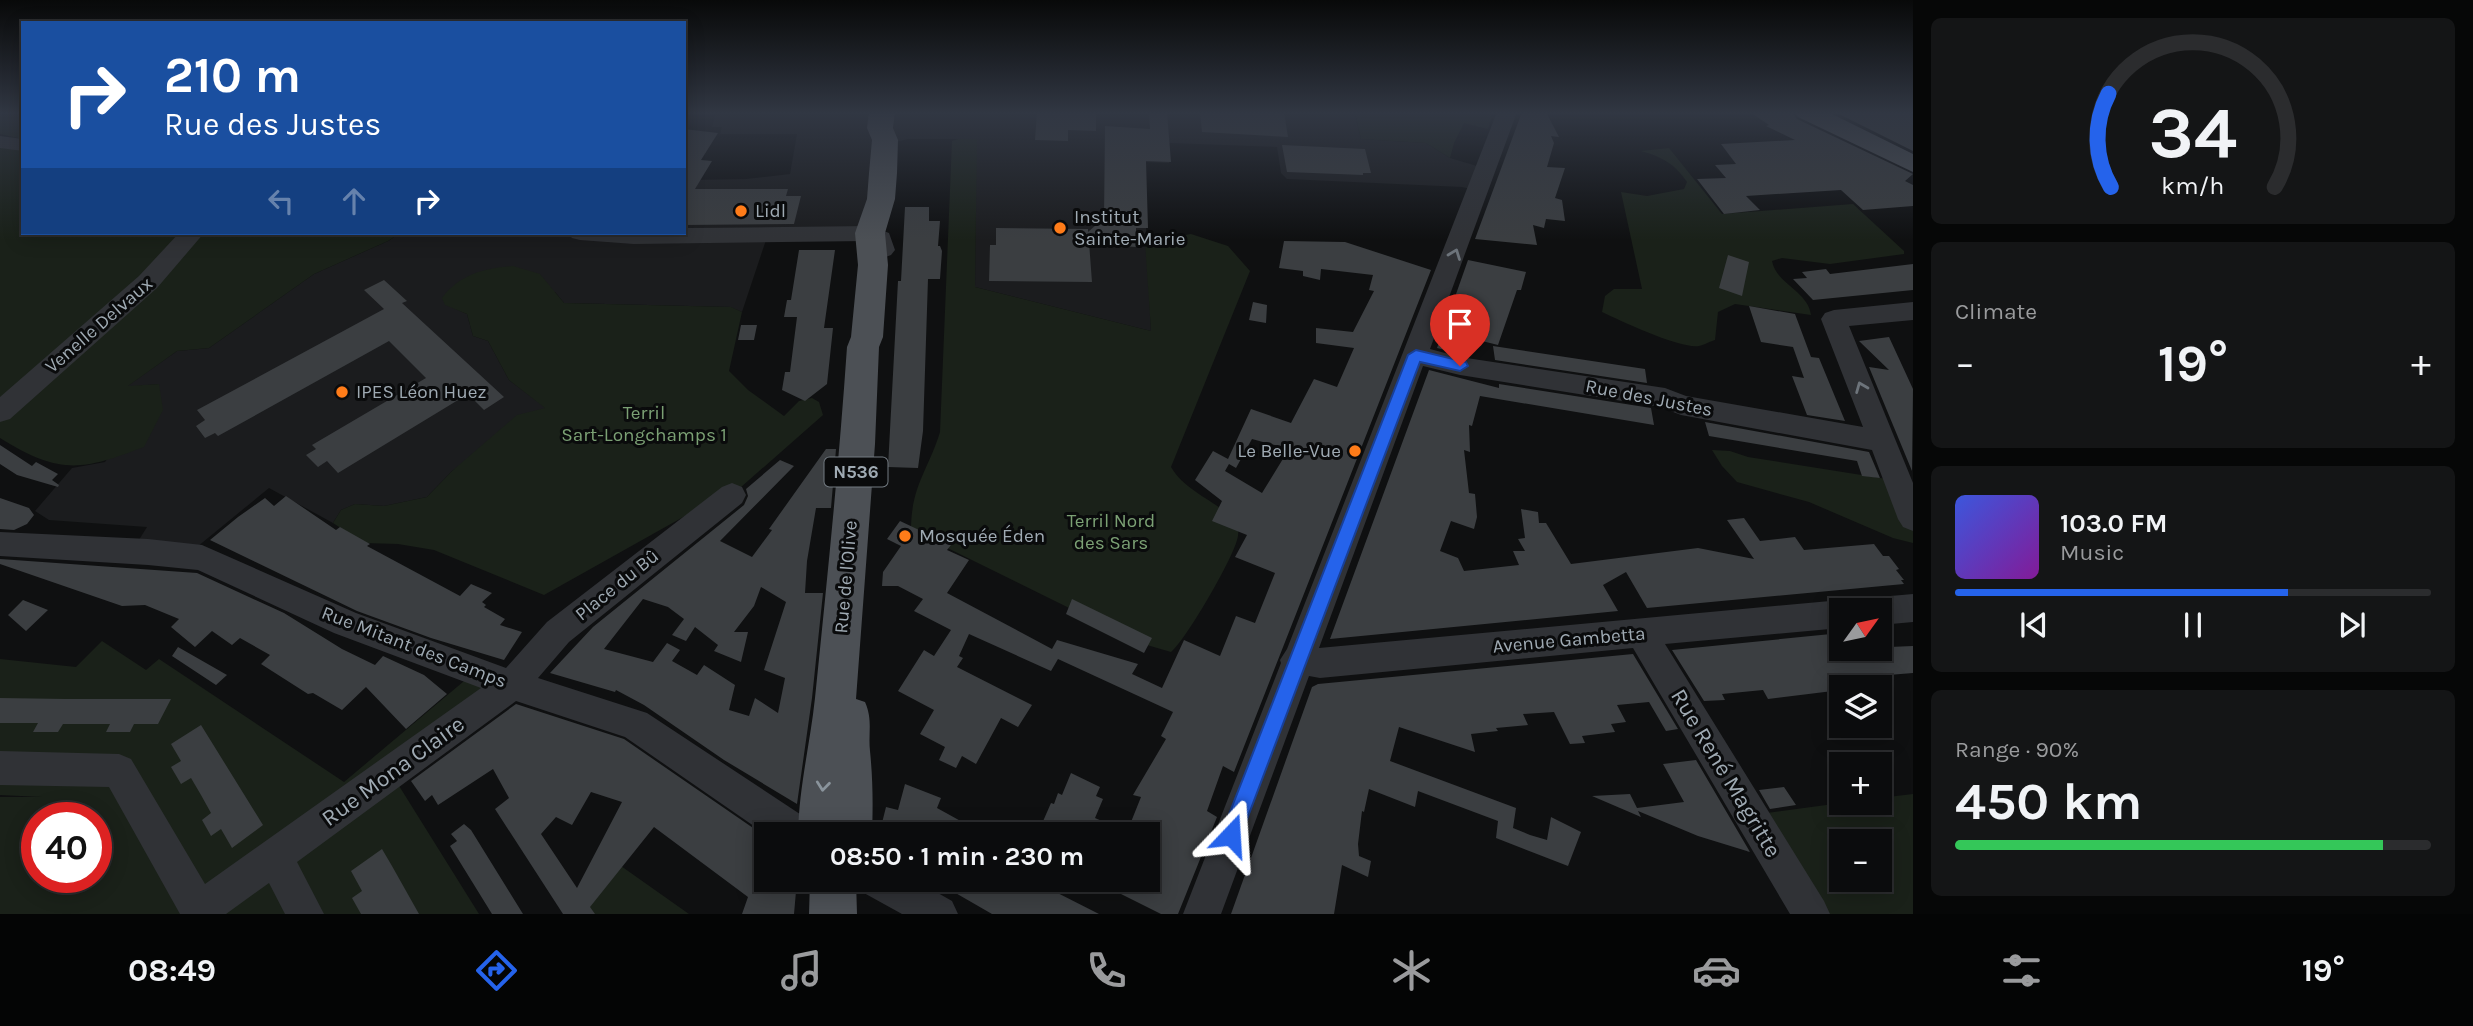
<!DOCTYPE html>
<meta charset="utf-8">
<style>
body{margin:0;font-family:Karla,sans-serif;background:#141516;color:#f1f3f6;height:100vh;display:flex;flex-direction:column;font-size:26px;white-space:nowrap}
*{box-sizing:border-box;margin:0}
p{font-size:23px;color:#9a9b9d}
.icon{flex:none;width:38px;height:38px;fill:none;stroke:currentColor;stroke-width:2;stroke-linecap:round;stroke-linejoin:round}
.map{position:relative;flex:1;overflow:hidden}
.drawer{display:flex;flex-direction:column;gap:18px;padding:18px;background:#060707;width:560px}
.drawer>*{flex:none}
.hud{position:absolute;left:21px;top:21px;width:665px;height:214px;border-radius:0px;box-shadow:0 4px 18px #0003,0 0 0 2px #2b2c2e;background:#1a4fa0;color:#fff;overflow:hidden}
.needle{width:46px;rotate:57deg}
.buttons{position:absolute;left:1829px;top:598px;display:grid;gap:14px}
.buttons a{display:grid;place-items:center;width:63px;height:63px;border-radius:0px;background:#0b0c0d;box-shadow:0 4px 18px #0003,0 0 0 2px #2b2c2e;font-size:35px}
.speed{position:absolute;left:21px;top:802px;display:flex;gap:14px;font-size:35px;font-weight:700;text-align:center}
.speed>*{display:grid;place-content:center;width:91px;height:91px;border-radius:50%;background:#0b0c0d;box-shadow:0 4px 18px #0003,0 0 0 2px #2b2c2e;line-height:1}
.speed .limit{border:10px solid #d22;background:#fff;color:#111}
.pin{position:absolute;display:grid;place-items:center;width:60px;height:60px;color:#fff;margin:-72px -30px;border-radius:50% 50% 50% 0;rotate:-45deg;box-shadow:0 0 7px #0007}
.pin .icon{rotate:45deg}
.me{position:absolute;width:77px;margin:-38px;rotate:20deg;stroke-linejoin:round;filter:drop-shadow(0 0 5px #0008)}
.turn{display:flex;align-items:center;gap:24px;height:147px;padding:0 28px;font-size:32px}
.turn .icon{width:91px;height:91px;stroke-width:2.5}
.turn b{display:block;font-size:49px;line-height:60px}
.lanes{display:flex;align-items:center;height:66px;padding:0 28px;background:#0003;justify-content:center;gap:35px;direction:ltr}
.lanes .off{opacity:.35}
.big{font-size:52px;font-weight:700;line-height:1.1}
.drawer .tile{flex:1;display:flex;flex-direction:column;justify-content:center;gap:10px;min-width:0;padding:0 24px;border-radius:10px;background:#141516}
.drawer .dial{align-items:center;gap:0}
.dial svg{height:182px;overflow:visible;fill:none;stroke:#2b2c2e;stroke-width:7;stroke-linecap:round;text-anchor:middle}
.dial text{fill:#f1f3f6;stroke:none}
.song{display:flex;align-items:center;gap:21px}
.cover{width:84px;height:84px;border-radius:10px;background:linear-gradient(135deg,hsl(230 70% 55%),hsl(290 70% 35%))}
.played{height:7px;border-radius:4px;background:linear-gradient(90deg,#2563eb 70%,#2b2c2e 70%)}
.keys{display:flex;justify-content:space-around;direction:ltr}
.heat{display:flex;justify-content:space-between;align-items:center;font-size:38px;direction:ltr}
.charge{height:10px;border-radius:5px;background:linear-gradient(90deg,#34c759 90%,#2b2c2e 0)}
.trip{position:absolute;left:754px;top:822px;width:406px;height:70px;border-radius:0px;background:#0b0c0d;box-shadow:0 4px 18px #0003,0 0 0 2px #2b2c2e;font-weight:700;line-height:70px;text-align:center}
.dock{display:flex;height:112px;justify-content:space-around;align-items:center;background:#040505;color:#9a9b9d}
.dock .icon{width:49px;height:49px}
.dock .selected{color:#2563eb}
.dock b{font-size:32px;color:#f1f3f6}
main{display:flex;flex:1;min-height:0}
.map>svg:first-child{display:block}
.built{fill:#1b1c1e}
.green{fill:#1a2119;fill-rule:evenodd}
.building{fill:#3b3e41;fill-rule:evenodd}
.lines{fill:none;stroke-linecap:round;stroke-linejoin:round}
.minor{fill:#303236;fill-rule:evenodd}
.major{fill:#4c5055;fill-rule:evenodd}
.oneway{stroke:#6d747b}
.oneway2{stroke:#8a949c}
.route{fill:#2563eb;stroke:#184099;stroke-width:2}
.poi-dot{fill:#ff7c19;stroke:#0a0b0c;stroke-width:2.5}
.labels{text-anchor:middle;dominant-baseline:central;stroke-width:6;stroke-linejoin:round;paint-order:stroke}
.shield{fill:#0a0b0c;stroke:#727a81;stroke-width:2}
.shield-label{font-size:18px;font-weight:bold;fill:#9faab3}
.poi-label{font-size:19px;fill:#9faab3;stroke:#0a0b0c;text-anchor:start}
.street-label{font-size:19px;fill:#9faab3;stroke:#0a0b0c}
.park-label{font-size:19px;fill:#7ba074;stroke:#0a0b0c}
.near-street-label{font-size:23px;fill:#9faab3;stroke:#0a0b0c}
</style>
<main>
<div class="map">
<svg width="1913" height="914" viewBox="0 0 1913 914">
<rect width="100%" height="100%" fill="#0f1011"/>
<!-- built -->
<path class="built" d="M716,112h162l-13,115 -181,1v-48l62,-1 44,-5 7,-40h-77l2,-7h-10z
M895,112h459l7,27 65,4 24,15 37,11 -8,22 -17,-4 -175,-8 -6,-6 -4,-26 -108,-4v20l-26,-1 8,169 -176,-44 1,-148h-68l-16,4z
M400,233h180l54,3 134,-2 -26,78 -12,-5 -166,-4 -9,-11 -99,17 11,5 6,22 15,5 21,39 37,28 -94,63 -25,26 -43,9 -29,-2 -14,6 -8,13 -64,-35 -83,68 -54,-5 15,-24 -98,-7 -14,-9 37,-43 33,-6 54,-78 -33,3 51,-36 32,-3 105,-74 74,-33z"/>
<!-- green -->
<path class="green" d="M0,112h23v27l-23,-5z
M1355,112h138l-5,17 -24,-6 -10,20 -4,15 -24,-15 -65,-4z
M958,139h19l-2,148 176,44 -6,-89 46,-8 37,12 22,25 -79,196c15,26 48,34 67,57 0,5 1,11 -1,16 -5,20 -51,100 -66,112l-31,-9 -229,-113c0,-44 17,-59 29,-98l12,-291z
M0,142l23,3v88h377l-12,8 -74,33 -105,74 -32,3 -49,35 31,-2 4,26 -19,37c-63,24 -84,28 -144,-9z
M1669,148l53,66 131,-10 51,47v3l-74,10 -48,-6 -10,3c4,23 36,30 39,54l-76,-11 -17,8 -3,28c-4,1 -11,5 -16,6 -19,3 -78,-25 -97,-34l3,-16 9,-7h28l-21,-97 26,4 37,-7 3,-7c-12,-18 -25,-25 -46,-31z
M513,266l27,8 24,29 167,4 11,5 -13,59 19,19 36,26 15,-15 13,-3 7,4 4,13 -91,80 -6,-2 -182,102 -110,-45 -36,-6 -34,-1 -31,-20 8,-13 14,-6 29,2 43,-9 25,-26 65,-56 28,-7 -36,-28 -21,-39 -15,-5 -6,-22 -22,-9 -3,-7c18,-24 43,-30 71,-32z
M1712,450l18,1 18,6 145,23 20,51v12l-20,-5 -84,-36 -72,-20 -15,-16z
M102,641l44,29 13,-11 185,123 132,-111 36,14 -121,88 88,141h-479v-117h42l-42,-2v-136l76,8zM37,817h59v60h-59z
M1913,794v120h-102l-60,-99 90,-12h39v-5zM1841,842h39v38h-39z
M621,866l68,48h-99l-3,-4z"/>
<!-- building -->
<path class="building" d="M1037,112h59v19l-28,-1v11l-33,-1z
M1149,112h18l4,50 -25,-1 2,67h-12v19l-14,-1v-4h-33l3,40 -103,-1 1,-36h6v-17l92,1v3l16,-14 1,-92 45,3z
M1200,112h84l4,25 -86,-5z
M1522,112h24l13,25 -8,-1 3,7 -7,24 18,1 -10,30 7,2 3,21 -19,-2 -2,9 -11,-3 4,20 -62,-6z
M1750,112h42l5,7 116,55 -8,7 8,4v21l-50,4 -22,-20 -95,6 14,14 -36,4 -27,-35 29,-1 -11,-13 21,-1 -15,-20 74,-4 -29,-14 3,-1z
M1835,112h72l6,3v36z
M684,129l34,4 -17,27 11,1 -17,28h93l-2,7h15l-7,28 -110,1z
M1282,145l83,4 6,24h-8v2l-76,-3z
M905,207h24v14h11l-2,25h2l2,5 -2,28h-12l-5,152 -5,37 -30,-1 10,-186h3z
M1284,241l61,1 86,28 -197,502 -11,-6 -16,45 10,6 -39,97h-17l-68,-34h46l9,5v-40l4,-10h-115l14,-32 3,1 4,-11 4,2 9,-22 29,14 -4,9 7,3 -8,19 32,14 14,-35 -8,-2 33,-56 -5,-3 12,-24 -115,-53 -7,12 -82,-37 -10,22 4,2 -6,9 75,38 -14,22 -17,-9 -25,46 -14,-8 -6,12 -17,-8 6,-13 -25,-13 14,-24 -36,-19 26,-41 10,6 17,-26 -37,-19 9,-12 -25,-13h-16l1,-14 18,-26 -14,-7 13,-18 51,24 -4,5 22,10 -22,33 105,56 5,-9 81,24 -6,10 30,14 22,-48 36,16 16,-40 19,7 20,-50 -40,-16 12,-22 -35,-14 10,-20 -27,-21 18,-29 15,8 23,-50 40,14 23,-44 23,8 17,-39 -38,-5v-15l37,4 21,-41 -5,-1 4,-15 -52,-6 -1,11 -17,-4v-5l-24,-3zM1252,439l37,10 -27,44 -37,-22 4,-7 7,4z
M799,250h36l-11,78h9l-6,56 -22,17 -23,-11 3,-18h5l7,-55h-13l3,-17h4z
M1728,255l21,7 -7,34 -23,-8z
M1468,260l58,12 -5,18h-4l-19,55 -28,-7 -4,17 -29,-7z
M1913,264v26l-100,10 -20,-21 14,-1 -5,-6 24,-3 4,5z
M384,280l23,21 -5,2 102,94 -20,13 -16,-16 -130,79 -11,-12 -9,6 -12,-12 10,-6 -4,-4 114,-67 -37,-37 -171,95 -3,-3 -10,5 -9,-12 9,-6 -8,-10 187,-101 -20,-19z
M1253,302l14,3 -1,18 -17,-3z
M1749,306l46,8 16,43 8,1 26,63 -38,-6 -15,-39 12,2 -11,-31 -32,-5z
M741,325h16l-3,15h-16z
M1889,337l24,52 -1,82 -43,-104 20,3 -30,-29z
M1493,346l152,23 2,14 -152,-23z
M1429,370l70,18v-4l152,24 3,17 -174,-29 -8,30 -3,-1 1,27 -6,-2 5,43 6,1 2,23 -3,12 -23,-8 -11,30 18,7 6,13 55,-6 -6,-14h12l-7,-12 7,-1 -4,-29 17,3 1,11h7l25,41 127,-16 56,11 -27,-39 17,-2 16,23 35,-4 9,13 70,-6 9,12h6l10,13 -3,1 8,10h-3l3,4 -257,24 -21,-36 -23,13 15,26 -288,28z
M1705,422l164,30 11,26 -18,-2 -5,-15 -148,-25z
M0,445l32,21 4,-4 22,12 -6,6 7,5 -1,2 -41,-12 -17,-11z
M826,449h10l-5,59h-15l-9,53 -2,32h18l-11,105 -15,106 -73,-44 -80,-55 -28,-15 -1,2 -65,-19 43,-46 151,-122 4,-9 -2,-7 34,-29 14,6 -74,75 32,16 20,-27 -3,-1zM761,587l25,15 -22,68 21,8 -7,35 -23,-15 -6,18 -20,-6 6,-25 -31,-20 -7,10 -25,-14 8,-11 -13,-7 -14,19 -49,-13 39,-50 25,8 16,12 -12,16 14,6 9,-14 23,18 -4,6 27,11 7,-30h-14l20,-26z
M286,496l50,34 4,-3 30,17 -3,2 93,50 11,-12 21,9 -10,9 4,3 -2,2 21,12 -5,6 22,7 -18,28 -73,-22 -74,-27 -147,-71 28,-23 27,-19 9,8z
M0,498l29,10 5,7 -7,9 -13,6 -14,-1z
M0,559l197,14 87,40 58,36 33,16 8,-9 41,19 23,19 -41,35 -40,-42 -24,23 -29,-17 -5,1 -47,-30 9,-9 -30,-17 -8,7 -20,-14 -17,16 -24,-20 8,-8 -34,-14 -23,1 -122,-42z
M1072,599l80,39 -8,15 -78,-39z
M23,600l25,10 -22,21 -18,-16z
M1841,633v16l72,-3v27l-49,4 6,10 -29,1v2l-73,9 -5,-9 -41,4 3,6 -21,1 -32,-51z
M178,647l49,28 -11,10 -44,-29z
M1633,654l45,75 -12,2 -17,-29 -32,3 9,17 -15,2 4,8 -33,4 3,7 -15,1 -16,-32 -31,2 5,11 -32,3 2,3 -27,3 4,18 -76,-25 -9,34 126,47 -3,20 17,7 17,5 4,-23 30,15 -13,34 -72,-28 2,-17 -80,-30 -3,16 -46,-18 -5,23 -2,-1 -4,33 1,12 12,5 -3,16 -26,-12 -8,49h-103l81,-227 6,-3z
M0,698l66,1h105l-13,25h-24l-4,8h-24l4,-8h-47l-5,8h-25l5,-9h-38z
M516,704l108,35 142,98v43h31l-3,34h-52l6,-17 -94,-70 -64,80 5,7h-32l-68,-105 14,-11 -16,-29 -55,36 -6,-10 -7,6 -14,-20zM591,792l31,10 -45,86 -36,-54 15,-17 16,8z
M201,725l62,100 -31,23 -11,-19 -10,7 -9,-16 9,-7 -10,-18 -10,-17 -10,6 -10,-17 10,-6 -10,-17z
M1696,760l54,92 -52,-16 -60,-25 3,6 -49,-21 38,-2 7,14 47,-6 -21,-38z
M905,784l36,14 -4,10 49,27h-107l7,-28 12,3z
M1784,787l12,18 -26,4 -11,-19z
M464,824l7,6 52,84h-31l-42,-68 7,-5 -6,-7z
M382,849l10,17 27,48h-58l-9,-16 10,-7 -11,-20z
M933,880h99l67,34h-107z"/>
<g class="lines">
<!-- minor -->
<path class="minor" d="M1497,112h20l-87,237 30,8 205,31 21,8 177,31 -42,-108 4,-6 9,-3 79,-8v18l-64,6 64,157v48l-10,-4 -5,-8 -26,-69 -191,-35 -21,-8 -200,-32 -37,-9 -104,282 522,-48 11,4 3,7h-14v17l-176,16 159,257 6,13h-40l-157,-266 -313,30 -11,-2 -88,238h-38l98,-251 -1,-3 7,-11z
M0,136l23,3v12l-23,-3z
M870,226l19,7 6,17 -4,5 -8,3 -8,-3 -5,-13 -3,-1 -233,3 -54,-4 -8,-2 -4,-5h116v-5z
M179,233h25l-47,55 -147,131 -10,3v-25l139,-121z
M732,483l10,4 4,8 -4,8 -173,139 -31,36 109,35 165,109 5,13h-50l-142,-98 -109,-36 -219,161 27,52h-39l-16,-31 -43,31h-46l-71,-127 -109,-2v-34l119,3 12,5 74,125 276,-196 -147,-55 -136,-63 -50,-5 -148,-9v-24l148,7 54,6 154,68 150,55 41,-46 175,-135z
M1913,594v28l-33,3v-14h-17l5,-10 11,-4z
M859,880h56l37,21 6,13h-56l-38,-21z"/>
<!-- major -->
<path class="major" d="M869,112h26l-2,16 5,12 -1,33 -2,26 -10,34 3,32 -5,72 -4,10 -4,97 -19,255 9,3c8,18 3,31 5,49 3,30 3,54 2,84h-74c1,-49 12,-90 17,-137 12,-117 24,-234 32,-351l4,-10 7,-72 -3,-32 12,-34 2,-26 3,-33 -5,-12z
M1794,112h34l85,42v18l-115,-55z
M810,880h46l1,34h-48z"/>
</g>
<!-- one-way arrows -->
<defs><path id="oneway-chevron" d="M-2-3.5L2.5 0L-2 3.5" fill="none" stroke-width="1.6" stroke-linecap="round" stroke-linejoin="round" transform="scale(1.75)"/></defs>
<g class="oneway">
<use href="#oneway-chevron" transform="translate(1455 254) rotate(-69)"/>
<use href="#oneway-chevron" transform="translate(1861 387) rotate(-112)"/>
</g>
<use class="oneway2" href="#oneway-chevron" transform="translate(823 786) rotate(96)"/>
<!-- sky -->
<linearGradient id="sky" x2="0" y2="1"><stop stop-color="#080909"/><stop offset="0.47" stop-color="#313743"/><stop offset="1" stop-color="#313743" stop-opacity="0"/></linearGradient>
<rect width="1913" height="240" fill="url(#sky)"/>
<!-- route -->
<path class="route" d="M1416,350l50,12 2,4 -8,5 -40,-9 -179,473 -3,8 -7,3 -7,-3 -3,-8 187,-480z"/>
<!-- markers -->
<g class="poi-dot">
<circle cx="741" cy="211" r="7"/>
<circle cx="1060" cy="228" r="7"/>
<circle cx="342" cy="392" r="7"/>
<circle cx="1355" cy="451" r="7"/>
<circle cx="905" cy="536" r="7"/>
</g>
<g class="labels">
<!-- shield labels -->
<rect class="shield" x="824.5" y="457.5" width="63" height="29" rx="5"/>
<g class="shield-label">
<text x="856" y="472">N536</text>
</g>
<!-- poi labels -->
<g class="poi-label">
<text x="755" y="211">Lidl</text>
<text x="1074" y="217">Institut<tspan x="1074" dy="22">Sainte-Marie</tspan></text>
<text x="356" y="392">IPES Léon Huez</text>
<text x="1341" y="451" text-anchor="end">Le Belle-Vue</text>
<text x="919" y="536">Mosquée Éden</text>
</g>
<!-- street labels -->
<g class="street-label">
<text transform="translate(99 325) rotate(-41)">Venelle Delvaux</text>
<text transform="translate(1649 398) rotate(11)">Rue des Justes</text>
<text transform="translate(846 577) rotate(-85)">Rue de l'Olive</text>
<text transform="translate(617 585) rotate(-39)">Place du Bû</text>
<text transform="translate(1569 640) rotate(-5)">Avenue Gambetta</text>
<text transform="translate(414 647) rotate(21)">Rue Mitant des Camps</text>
</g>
<!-- park labels -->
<g class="park-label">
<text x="644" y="413">Terril<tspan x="644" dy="22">Sart-Longchamps 1</tspan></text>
<text x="1111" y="521">Terril Nord<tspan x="1111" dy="22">des Sars</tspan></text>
</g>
<!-- near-street labels -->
<g class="near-street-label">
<text transform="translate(393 771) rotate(-36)">Rue Mona Claire</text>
<text transform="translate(1726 773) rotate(59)">Rue René Magritte</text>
</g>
</g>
</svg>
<div class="buttons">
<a><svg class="needle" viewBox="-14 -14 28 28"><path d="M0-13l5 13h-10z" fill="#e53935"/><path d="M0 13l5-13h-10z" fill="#9a9b9d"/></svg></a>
<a><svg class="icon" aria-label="layers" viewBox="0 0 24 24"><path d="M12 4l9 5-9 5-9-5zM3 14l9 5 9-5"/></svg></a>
<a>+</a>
<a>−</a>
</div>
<div class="speed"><div class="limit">40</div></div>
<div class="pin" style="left:1460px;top:366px;background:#d93025"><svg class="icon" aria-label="arrive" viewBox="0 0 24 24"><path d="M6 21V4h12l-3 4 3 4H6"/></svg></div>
<svg class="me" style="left:1231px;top:835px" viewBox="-20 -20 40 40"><path d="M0-17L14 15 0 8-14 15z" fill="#2563eb" stroke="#fff" stroke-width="4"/></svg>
<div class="trip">08:50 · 1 min · 230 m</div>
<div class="hud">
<div class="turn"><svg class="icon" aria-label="right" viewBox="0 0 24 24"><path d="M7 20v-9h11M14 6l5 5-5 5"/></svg><div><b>210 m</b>Rue des Justes</div></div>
<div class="lanes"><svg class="icon off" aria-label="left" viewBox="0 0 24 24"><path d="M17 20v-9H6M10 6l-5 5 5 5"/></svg><svg class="icon off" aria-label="ahead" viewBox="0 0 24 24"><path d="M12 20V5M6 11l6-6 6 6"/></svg><svg class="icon" aria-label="right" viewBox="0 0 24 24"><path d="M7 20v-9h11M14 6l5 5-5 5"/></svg></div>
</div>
</div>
<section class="drawer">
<div class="tile dial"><svg viewBox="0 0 100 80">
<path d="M14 69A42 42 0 1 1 86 69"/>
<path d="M14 69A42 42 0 0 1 13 28" stroke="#2563eb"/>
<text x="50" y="56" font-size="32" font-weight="700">34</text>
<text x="50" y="72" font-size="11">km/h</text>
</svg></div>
<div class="tile"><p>Climate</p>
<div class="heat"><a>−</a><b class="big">19°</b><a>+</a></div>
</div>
<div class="tile">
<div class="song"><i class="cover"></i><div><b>103.0 FM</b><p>Music</p></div></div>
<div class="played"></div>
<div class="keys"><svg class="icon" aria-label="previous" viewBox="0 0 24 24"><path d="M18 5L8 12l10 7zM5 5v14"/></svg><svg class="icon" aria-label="pause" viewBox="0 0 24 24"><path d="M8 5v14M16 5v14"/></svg><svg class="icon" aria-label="next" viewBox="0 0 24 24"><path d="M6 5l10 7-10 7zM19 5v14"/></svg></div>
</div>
<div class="tile"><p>Range · 90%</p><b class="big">450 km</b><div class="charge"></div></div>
</section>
</main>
<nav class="dock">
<b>08:49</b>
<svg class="icon selected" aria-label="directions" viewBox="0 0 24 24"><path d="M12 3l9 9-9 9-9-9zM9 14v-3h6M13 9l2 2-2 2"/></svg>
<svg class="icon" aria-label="music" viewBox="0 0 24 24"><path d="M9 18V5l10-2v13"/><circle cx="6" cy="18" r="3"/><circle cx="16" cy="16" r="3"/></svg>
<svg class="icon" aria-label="phone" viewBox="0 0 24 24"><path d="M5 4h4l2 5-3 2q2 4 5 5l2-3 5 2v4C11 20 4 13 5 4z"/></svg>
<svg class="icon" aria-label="climate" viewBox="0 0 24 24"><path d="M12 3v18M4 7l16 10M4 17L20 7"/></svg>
<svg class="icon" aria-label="car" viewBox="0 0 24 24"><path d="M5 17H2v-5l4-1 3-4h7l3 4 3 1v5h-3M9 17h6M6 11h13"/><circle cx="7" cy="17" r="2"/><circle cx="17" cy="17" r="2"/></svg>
<svg class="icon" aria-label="filters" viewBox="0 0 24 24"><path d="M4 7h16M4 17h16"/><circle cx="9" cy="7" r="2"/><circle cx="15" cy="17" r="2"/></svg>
<b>19°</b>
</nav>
